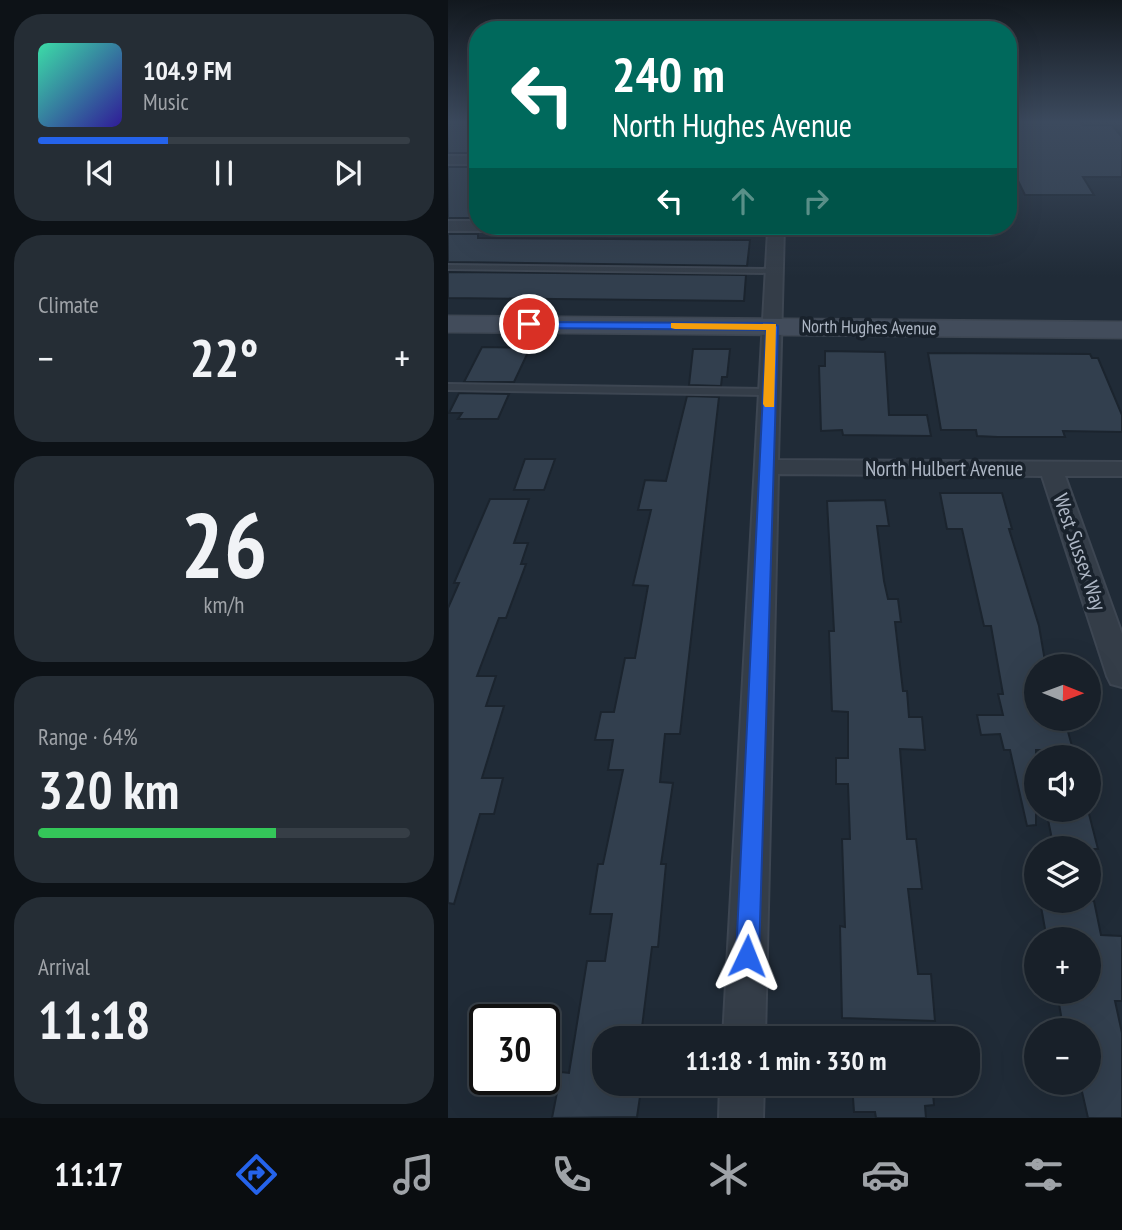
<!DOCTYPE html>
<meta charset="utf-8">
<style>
body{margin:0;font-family:"PT Sans Narrow",sans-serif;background:#252d35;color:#f1f3f6;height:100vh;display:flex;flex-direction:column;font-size:26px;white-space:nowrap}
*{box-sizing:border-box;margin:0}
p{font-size:23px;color:#9fa3a8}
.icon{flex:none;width:38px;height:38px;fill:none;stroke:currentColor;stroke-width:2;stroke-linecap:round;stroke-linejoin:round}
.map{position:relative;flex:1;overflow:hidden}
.sheet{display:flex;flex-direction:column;gap:14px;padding:14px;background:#0d1217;width:448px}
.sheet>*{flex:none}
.banner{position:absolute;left:21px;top:21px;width:548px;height:214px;border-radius:28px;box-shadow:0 7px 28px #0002,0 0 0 2px #363e46;background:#00695c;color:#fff;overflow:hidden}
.needle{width:46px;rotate:91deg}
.buttons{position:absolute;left:576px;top:654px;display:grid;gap:14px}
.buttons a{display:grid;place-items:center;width:77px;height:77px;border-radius:50%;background:#182029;box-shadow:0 7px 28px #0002,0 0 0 2px #363e46;font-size:35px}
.speed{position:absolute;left:21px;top:1004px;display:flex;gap:14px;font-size:35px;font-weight:700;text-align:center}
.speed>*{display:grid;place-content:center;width:91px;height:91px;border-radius:50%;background:#182029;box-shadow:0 7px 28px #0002,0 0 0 2px #363e46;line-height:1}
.speed .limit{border:4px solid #111;border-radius:10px;background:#fff;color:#111}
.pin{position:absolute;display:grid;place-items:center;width:60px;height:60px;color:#fff;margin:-30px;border:4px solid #fff;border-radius:50%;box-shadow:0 2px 7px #0007}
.me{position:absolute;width:77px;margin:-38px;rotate:2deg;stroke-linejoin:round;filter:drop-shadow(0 0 5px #0008)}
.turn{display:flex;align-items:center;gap:24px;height:147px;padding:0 28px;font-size:32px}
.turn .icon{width:91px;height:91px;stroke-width:2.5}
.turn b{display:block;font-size:49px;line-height:60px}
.lanes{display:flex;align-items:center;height:66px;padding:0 28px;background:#0003;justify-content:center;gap:35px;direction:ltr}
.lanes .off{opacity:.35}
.big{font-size:52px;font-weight:600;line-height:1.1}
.sheet .tile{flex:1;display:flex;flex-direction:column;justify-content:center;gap:10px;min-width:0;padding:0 24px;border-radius:28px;background:#252d35}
.sheet .dial{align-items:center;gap:0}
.dial b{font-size:91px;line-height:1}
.song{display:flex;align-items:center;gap:21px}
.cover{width:84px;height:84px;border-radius:10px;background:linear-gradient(135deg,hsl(160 70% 55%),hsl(250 70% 35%))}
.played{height:7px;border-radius:4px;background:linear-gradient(90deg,#2563eb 35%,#363e46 35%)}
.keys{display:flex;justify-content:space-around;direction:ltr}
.heat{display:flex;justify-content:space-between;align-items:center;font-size:38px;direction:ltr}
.charge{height:10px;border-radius:5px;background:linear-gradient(90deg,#34c759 64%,#363e46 0)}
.trip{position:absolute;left:144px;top:1026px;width:388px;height:70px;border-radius:28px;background:#182029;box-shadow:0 7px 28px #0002,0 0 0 2px #363e46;font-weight:600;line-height:70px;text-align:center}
.tab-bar{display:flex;height:112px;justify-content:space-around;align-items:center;background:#0a0d10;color:#9fa3a8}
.tab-bar .icon{width:49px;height:49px}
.tab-bar .current{color:#2563eb}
.tab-bar b{font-size:32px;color:#f1f3f6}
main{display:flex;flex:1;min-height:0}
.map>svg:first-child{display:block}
.building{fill:#323f4e;stroke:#1b242e;stroke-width:2}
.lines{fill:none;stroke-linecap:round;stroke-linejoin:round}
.lane-casing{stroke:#3d4652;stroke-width:4}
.street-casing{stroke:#3d4652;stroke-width:4}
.secondary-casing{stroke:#3d4652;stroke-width:3}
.lane{fill:#343d48;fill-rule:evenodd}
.street{fill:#343d48;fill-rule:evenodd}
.secondary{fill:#424c5b;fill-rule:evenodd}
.route{fill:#2563eb;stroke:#184099;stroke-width:2}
.slow{fill:#f59e0b}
.labels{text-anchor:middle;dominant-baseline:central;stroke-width:7;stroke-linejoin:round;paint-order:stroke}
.far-street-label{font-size:18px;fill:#aeb7c5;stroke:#19222c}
.street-label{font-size:21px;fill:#aeb7c5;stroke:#19222c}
</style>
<main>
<section class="sheet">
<div class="tile">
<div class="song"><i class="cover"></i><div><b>104.9 FM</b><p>Music</p></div></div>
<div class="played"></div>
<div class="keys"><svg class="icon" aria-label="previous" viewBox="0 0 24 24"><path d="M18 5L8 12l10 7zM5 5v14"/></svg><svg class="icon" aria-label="pause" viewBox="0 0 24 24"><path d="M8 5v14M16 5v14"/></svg><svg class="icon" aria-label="next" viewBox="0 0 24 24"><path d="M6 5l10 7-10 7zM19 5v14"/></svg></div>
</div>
<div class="tile"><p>Climate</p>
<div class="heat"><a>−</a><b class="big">22°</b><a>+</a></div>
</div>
<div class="tile dial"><b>26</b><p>km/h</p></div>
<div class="tile"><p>Range · 64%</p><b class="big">320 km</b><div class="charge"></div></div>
<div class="tile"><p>Arrival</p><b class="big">11:18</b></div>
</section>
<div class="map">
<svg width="674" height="1118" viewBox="0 0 674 1118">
<rect width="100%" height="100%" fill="#202b37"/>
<!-- building -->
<path class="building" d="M0,121h30v32h-30z
M560,121h72l3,4h29l10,12v40h-39l11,18h-69l-17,-35z
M0,167h30v51h-30z
M0,234h30v4l272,2 -3,26 -299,-4z
M0,272l298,3 -2,26 -296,-3z
M34,347l48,1 -16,34h-50z
M245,349h37l-3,28h-5l-1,9 -32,-1z
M377,351l60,1 4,63h38l4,21 -88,-1 -1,-5 -21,1 -2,-65h6z
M480,353l162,1 2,4h6l24,57v17l-59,-1 2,6h-67l-21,-1 -1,-6h-35z
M11,393l50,1 -11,25h-40l4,-6h-13z
M239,396l32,1 -39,337h-15l-5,48 13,1 -12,81h5l-8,83h-6l-10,80 -23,-1 -2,12h-13v45h38l-5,34 -85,1 9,-46 8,1 18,-112h18l7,-47h-22l8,-50h5l20,-94h-15l5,-30h-18l6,-28h13l11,-54h10l13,-72 -15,-1 18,-75h-13l7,-30 21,1z
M77,459h30l-11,31h-30z
M492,493h62l10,36h-3l30,97 7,41h-10v52h25l3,10 3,-1 6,22h-37v75l-9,1 -17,-76h-6l-4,-16 -19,1 -4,-20h26l-5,-21h5l-12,-68h-7l-22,-97h-15z
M42,499h39l-15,44h14l-7,21h5l-20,54h-7l-22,58h19l-10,30h18l-22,72h21l-9,36h-14l-26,90 -6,-1v-295l11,-25h-5z
M437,500l4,26h-12l7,55 4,18h10l3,23h-6l8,69h4l2,26h13l3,33 -25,-1 7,90h9l6,50h-14l10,85h13l4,47 -93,-3 -2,-92 5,1 -3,-88h8l-2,-55h-12v-26h12v-46l-16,-1 -3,-80h5l-7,-130z
M598,810h42l10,39h-44z
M592,901h54l7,34 21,1v65h-7l7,32v85h-34l-8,-35h8v-56h-25l-6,-35h31v-52h-41z
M404,1083h80l2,22 -9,1 1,12h-50l-1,-6h-21z"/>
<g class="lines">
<!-- lane casing -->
<g class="lane-casing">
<path id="lane" d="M0,265l326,4 4,2 -4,2 -326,-4z
M0,384l322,5 5,3 -5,3 -322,-5z"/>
</g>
<!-- street casing -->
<g class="street-casing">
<path id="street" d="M0,156h30v8h-30z
M0,221h30v5h306l-6,234 344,2v14h-57l57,158v53l-11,-3 -4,-8 -65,-200 -264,-2 -13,564h-42l45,-807h-320z
M272,1083h44l-1,35h-44z"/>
</g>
<!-- secondary casing -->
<g class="secondary-casing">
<path id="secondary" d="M0,316l674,6v16l-674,-6z"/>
</g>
<!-- lane -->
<use href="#lane" class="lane"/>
<!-- street -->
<use href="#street" class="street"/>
<!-- secondary -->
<use href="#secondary" class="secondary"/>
</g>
<!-- sky -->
<linearGradient id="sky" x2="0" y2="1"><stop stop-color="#12181e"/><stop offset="0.44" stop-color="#3c4a5e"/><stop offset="1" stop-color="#3c4a5e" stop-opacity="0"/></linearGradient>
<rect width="674" height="277" fill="url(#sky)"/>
<!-- route -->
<path class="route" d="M77,322l247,1 6,3 -19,630 -3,8 -9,3 -8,-3 -3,-8 30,-626 -237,-2 -6,-4z"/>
<!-- slow -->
<path class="slow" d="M223,323l105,1 -2,83h-9l-2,-3 3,-74 -91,-1 -4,-1z"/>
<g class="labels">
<!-- far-street labels -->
<g class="far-street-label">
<text transform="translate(421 327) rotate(1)">North Hughes Avenue</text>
</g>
<!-- street labels -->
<g class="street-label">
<text x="496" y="468">North Hulbert Avenue</text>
<text transform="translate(632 552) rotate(71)">West Sussex Way</text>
</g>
</g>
</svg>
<div class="buttons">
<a><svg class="needle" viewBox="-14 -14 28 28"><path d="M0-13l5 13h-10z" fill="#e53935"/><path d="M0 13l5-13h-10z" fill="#9fa3a8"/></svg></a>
<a><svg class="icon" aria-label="sound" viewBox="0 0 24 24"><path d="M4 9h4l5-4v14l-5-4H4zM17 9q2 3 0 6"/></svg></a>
<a><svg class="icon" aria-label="layers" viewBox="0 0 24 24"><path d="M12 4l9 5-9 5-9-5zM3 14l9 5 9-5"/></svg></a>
<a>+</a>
<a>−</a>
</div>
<div class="speed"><div class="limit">30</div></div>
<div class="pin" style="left:81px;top:324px;background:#d93025"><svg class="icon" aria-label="arrive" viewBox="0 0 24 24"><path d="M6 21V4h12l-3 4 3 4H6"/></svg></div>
<svg class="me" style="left:299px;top:956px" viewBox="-20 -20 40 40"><path d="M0-17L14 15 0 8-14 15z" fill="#2563eb" stroke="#fff" stroke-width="4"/></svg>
<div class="trip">11:18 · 1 min · 330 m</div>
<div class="banner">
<div class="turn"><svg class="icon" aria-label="left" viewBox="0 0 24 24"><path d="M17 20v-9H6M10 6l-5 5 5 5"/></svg><div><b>240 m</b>North Hughes Avenue</div></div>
<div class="lanes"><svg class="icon" aria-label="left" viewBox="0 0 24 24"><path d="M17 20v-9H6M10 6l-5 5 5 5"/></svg><svg class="icon off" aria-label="ahead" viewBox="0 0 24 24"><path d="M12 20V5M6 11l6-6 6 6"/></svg><svg class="icon off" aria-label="right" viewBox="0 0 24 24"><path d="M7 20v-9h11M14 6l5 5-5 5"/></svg></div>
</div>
</div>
</main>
<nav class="tab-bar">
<b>11:17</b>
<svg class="icon current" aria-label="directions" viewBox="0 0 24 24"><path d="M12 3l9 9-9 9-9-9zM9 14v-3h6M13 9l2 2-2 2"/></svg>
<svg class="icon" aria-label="music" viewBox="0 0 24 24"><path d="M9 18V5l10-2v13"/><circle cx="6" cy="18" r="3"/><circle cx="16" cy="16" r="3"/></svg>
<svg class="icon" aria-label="phone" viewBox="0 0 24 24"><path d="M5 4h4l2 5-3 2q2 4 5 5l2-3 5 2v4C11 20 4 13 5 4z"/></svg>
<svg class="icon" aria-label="climate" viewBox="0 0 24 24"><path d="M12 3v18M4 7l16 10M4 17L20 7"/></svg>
<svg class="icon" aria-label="car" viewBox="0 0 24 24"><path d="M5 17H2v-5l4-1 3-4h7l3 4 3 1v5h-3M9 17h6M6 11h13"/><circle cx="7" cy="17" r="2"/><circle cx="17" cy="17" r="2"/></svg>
<svg class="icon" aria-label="filters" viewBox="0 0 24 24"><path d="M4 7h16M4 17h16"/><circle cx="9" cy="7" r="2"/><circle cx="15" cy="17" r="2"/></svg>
</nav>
